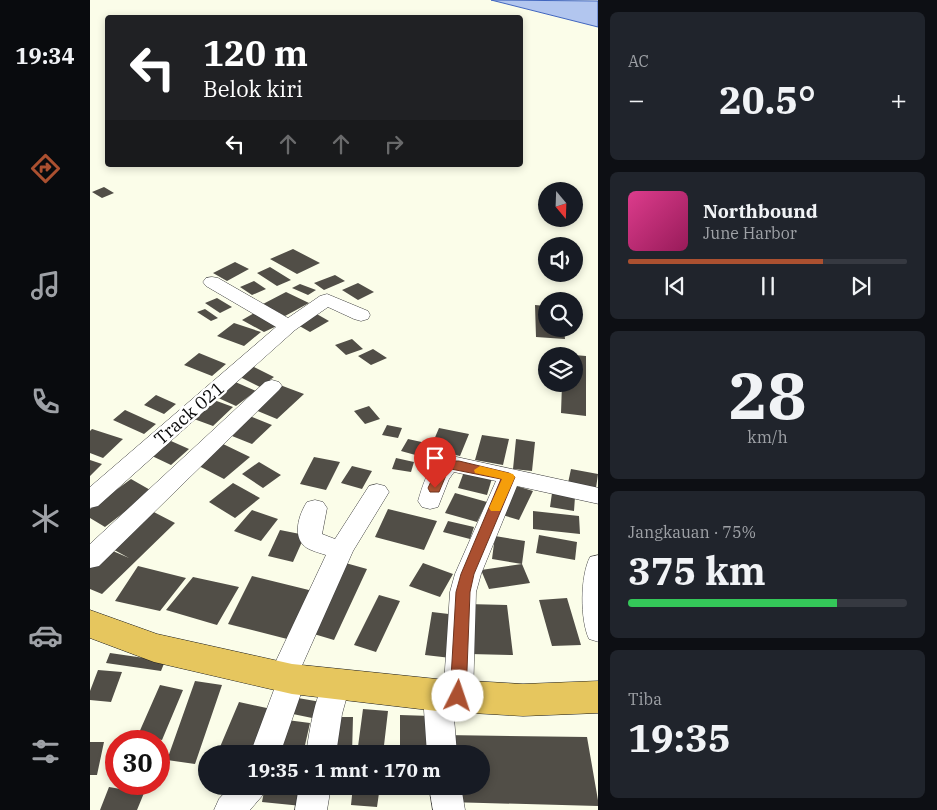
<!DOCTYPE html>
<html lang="id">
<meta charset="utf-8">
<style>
body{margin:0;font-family:"IBM Plex Serif",serif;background:#20242c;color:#f1f3f6;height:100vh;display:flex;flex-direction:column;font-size:19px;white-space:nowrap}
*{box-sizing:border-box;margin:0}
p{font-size:16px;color:#9ea1a6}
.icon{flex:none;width:28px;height:28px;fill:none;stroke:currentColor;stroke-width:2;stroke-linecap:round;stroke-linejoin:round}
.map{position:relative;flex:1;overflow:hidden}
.panel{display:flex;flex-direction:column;gap:12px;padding:12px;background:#0d0f14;width:339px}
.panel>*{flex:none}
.banner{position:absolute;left:15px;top:15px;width:418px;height:152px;border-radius:5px;box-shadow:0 2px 8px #0003;background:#202124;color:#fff;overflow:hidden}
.needle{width:32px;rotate:161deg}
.controls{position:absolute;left:448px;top:182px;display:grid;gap:10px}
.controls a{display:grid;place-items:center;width:45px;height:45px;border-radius:50%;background:#171b24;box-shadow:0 2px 8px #0003;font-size:25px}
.speed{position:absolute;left:15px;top:730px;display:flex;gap:10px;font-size:25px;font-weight:700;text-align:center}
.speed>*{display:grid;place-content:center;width:65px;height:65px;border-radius:50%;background:#171b24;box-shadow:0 2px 8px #0003;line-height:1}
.speed .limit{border:8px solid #d22;background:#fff;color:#111}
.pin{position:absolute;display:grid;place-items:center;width:42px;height:42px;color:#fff;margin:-51px -21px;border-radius:50% 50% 50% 0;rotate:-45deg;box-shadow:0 0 5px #0007}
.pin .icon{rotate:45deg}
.me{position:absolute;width:55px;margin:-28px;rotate:4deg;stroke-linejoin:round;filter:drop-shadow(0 0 4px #0008)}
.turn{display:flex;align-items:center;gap:18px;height:105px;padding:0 15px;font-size:22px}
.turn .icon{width:65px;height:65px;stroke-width:2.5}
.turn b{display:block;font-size:35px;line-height:42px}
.lanes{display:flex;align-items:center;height:48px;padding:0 15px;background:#0003;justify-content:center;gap:25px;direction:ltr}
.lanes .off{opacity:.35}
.big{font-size:38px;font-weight:700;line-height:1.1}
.panel .widget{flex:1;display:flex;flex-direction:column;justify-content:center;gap:8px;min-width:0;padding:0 18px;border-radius:8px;background:#20242c}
.panel .dial{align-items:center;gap:0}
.dial b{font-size:65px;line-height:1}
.song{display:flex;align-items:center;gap:15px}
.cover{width:60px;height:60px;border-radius:8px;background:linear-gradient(135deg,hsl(330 70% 55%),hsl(330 70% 35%))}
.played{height:5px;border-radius:2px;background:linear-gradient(90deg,#ab5030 70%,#363941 70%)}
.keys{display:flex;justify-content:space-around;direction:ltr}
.heat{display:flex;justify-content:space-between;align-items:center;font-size:28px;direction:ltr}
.charge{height:8px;border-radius:4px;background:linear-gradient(90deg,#34c759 75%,#363941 0)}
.trip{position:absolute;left:108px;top:745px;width:292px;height:50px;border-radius:25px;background:#171b24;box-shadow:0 2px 8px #0003;font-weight:700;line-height:50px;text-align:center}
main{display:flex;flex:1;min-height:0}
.tabs{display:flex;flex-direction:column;width:90px;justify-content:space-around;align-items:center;background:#090b0e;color:#9ea1a6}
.tabs .icon{width:35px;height:35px}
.tabs .on{color:#ab5030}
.tabs b{font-size:22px;color:#f1f3f6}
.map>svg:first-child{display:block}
.water{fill:#b2c6ef;stroke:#4166bf}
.building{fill:#514e47}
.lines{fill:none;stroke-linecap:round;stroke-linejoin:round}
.minor-casing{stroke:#3d3d3d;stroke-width:1}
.highway-casing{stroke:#1b1b1b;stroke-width:1}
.minor{fill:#fff;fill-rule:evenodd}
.highway{fill:#e6c65e;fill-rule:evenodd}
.route{fill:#ab5030;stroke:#6f341f}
.slow{fill:#f59e0b}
.labels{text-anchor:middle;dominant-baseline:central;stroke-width:5;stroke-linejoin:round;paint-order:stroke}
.street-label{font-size:18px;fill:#0a0a0a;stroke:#fff}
</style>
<main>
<nav class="tabs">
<b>19:34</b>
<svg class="icon on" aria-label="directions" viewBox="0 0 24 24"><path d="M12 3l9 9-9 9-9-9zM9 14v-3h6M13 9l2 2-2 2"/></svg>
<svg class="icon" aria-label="music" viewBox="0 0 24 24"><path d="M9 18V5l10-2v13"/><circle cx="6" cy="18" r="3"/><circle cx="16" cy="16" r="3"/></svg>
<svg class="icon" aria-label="phone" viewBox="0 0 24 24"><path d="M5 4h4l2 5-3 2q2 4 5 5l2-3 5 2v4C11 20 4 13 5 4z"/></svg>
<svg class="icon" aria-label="climate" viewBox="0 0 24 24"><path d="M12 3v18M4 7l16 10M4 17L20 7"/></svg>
<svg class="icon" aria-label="car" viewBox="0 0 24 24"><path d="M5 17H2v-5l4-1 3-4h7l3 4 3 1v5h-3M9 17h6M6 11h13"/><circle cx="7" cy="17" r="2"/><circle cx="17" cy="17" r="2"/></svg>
<svg class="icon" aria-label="filters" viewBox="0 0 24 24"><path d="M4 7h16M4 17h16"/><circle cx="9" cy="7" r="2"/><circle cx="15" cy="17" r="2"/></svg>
</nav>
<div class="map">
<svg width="509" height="810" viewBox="0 0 509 810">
<rect width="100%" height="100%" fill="#fbfde9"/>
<!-- water -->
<path class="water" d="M401,0l107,1v26z"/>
<!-- building -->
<path class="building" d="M14,187l10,6 -12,5 -10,-6z
M203,249l27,14 -23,11 -27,-15z
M145,262l14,7 -22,12 -14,-8z
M180,267l21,13 -14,6 -20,-13z
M245,275l10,6 -21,9 -10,-7z
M164,281l12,8 -14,6 -12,-8z
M268,283l16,9 -16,8 -16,-10z
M210,284l16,6 -8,5 -16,-7z
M196,292l23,11 -24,13 -22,-12z
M127,298l15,9 -12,6 -15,-10z
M445,305l11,1v23h18l1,10 -29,-2z
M115,309l13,9 -7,3 -14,-9z
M166,312l23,13 -15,7 -22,-12z
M225,313l14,8 -19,11 -14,-8z
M144,323l27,9 -17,14 -27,-10z
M262,339l11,10 -17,6 -11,-10z
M283,349l14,9 -16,7 -13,-9z
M109,353l27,11 -14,12 -28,-11z
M484,355l12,1v60l-25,-3 1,-29h12z
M160,365l24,12 -14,10 -24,-12z
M143,381l23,10 -20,15 -22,-10z
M190,385l24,9 -27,25 -24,-10z
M66,395l20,9 -12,10 -20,-9z
M124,400l19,7 -20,19 -19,-7z
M279,406l11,13 -15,5 -11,-13z
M35,410l31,14 -12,10 -31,-14z
M157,415l25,10 -20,19 -25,-10z
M297,425l15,3 -4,10 -16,-3z
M349,428l30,6 -9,22 -30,-7z
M2,429l31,10 -20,19 -13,-5v-22z
M392,435l27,4 -6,26 -28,-5z
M318,439l18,4 -7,13 -18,-5z
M426,439l19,3 -3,29 -19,-2z
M81,441l18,8 -18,16 -19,-9z
M131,443l29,14 -26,22 -29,-15z
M224,457l26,5 -14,28 -26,-6z
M306,458l18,4 -3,10 -19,-3z
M0,460l12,4 -12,12z
M169,462l22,13 -18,13 -21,-14z
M262,466l20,5 -10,18 -21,-6z
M375,469l28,6 -6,20 -29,-7z
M481,469l27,5 -2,14 -28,-5z
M41,479l21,12 -47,36 -15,-9v-9z
M143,483l27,15 -25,20 -26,-16z
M420,484l23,7 -14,29 -23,-7z
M365,493l32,9 -10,20 -32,-9z
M462,493l23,4 -1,14 -24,-4z
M58,509l27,14 -73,71 -12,-5v-25l16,-16 23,10 -22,-12z
M298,509l49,12 -13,29 -49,-13z
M162,510l26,9 -17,22 -27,-10z
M443,511l46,5 1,18 -47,-5z
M358,521l26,6 -4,12 -27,-7z
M190,530l25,5 -12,27 -25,-6z
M449,535l38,7 -2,18 -39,-7z
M405,536l30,5 -3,23 -30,-5z
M252,562l25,7 -33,71 -27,-8z
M333,563l30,11 -13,23 -31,-11z
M432,564l8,19 -41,6 -8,-19z
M48,566l48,12 -26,33 -45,-10z
M162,576l65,16 -22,49 -67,-17z
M103,577l46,10 -22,38 -51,-15z
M289,595l21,6 -24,51 -22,-7z
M477,598l14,47 -29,1 -13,-46z
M377,604l40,1 6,50 -43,-1z
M342,612l25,3 -6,43 -26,-3z
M20,653l55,8 -4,10 -55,-8z
M8,670l24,2 -11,30 -21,-2v-9z
M105,681l27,4 -27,79 -28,-4z
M70,685l23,5 -21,50 -24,-5z
M202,697l29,5 -4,17 -29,-6z
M149,702l37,8 -17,44h-42z
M273,709l25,2 -5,43h-26z
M310,715l31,1 1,38h-32z
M241,717h22l-1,37h-22z
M197,720l23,3 -7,31h-24z
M354,735l143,2 12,69 -151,-4 -1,-16h34v-32h-36z
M0,742h14l-7,33h-7z
M175,786h40l-3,20 -40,-4z
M263,786h27l-3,21 -26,-2z
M19,787l35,6 -7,17h-37z"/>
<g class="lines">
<!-- minor casing -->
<g class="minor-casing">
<path id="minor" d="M122,277l6,1 70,40 32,-22 7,-2 41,17 2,4 -2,4 -7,2 -7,-2 -26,-12 -33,23 -197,176 -8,2v-21l186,-160 -70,-41 -3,-4 3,-4z
M182,380l7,2 3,4 -3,4 -180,176 -9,2v-24l175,-162z
M362,456l147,32v16l-82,-18 -36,88 -5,18 -3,104 -5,9 -10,3 -5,-2 4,48h-30l-4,-59 4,-9 10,-3 7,2 6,-93 5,-18 41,-93 -42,-9 -5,7 -11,28 -8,2 -8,-2 -4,-6c7,-22 10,-38 34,-45z
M287,484l8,2 4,6 -36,59 -53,119 6,9 -26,75h-30l25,-67 -3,-1 -4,-8 58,-123c-6,-2 -14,-4 -19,-7 -16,-10 -8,-34 0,-46l8,-2 8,2 4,6 -5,26 13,5 34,-53z
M509,555v87l-10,-3c-9,-19 -9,-63 1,-82z
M246,673l10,4 4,8 -8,29 -6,40h-30c4,-27 8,-53 20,-77z
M141,786h36l-5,10 -12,14h-36l5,-11z
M209,786h32l-4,24h-32z
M339,786h32l4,24h-32z"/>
</g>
<!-- highway casing -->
<g class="highway-casing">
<path id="highway" d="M0,610l67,24 135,30 145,15 86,5 76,-3v32l-76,3 -86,-5 -145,-17 -138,-32 -64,-24z"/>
</g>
<!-- minor -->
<use href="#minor" class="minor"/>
<!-- highway -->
<use href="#highway" class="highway"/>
</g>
<!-- route -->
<path class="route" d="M358,461h11l50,12 6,4 -41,97 -4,18 -4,104 -2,5 -6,2 -5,-2 -3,-5 6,-104 5,-18 40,-95 -50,-10 -4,4 -8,19h-9l-2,-4c5,-10 8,-24 20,-27z"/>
<!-- slow -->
<path class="slow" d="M390,466l33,8 2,3 -15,34h-9l-2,-3 13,-29 -27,-6 -1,-3z"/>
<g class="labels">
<!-- street labels -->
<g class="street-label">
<text transform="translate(99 413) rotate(-41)">Track 021</text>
</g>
</g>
</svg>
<div class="controls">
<a><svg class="needle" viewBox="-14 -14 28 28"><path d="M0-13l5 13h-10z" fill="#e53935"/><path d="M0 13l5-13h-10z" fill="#9ea1a6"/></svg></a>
<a><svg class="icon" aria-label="sound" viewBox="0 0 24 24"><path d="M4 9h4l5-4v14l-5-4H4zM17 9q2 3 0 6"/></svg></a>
<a><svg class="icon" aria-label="search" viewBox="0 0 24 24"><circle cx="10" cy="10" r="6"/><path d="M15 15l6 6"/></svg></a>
<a><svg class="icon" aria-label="layers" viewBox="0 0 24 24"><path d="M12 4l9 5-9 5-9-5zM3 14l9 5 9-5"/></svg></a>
</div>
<div class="speed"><div class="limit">30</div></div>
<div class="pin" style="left:345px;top:488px;background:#d93025"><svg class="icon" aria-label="arrive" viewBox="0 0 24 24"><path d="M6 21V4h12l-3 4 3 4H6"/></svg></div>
<svg class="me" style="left:368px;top:696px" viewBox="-20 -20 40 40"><circle r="19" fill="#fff"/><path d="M0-13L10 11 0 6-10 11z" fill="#ab5030"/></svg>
<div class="trip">19:35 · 1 mnt · 170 m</div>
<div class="banner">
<div class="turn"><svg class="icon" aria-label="left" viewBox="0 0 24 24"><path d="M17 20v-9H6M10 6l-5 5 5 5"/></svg><div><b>120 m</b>Belok kiri</div></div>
<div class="lanes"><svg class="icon" aria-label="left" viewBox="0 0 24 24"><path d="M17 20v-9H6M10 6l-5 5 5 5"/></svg><svg class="icon off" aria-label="ahead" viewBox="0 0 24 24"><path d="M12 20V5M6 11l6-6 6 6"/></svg><svg class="icon off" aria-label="ahead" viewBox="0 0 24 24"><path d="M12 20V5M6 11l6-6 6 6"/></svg><svg class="icon off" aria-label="right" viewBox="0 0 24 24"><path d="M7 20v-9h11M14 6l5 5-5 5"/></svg></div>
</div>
</div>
<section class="panel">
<div class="widget"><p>AC</p>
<div class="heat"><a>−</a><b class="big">20.5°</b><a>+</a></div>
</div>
<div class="widget">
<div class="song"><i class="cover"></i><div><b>Northbound</b><p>June Harbor</p></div></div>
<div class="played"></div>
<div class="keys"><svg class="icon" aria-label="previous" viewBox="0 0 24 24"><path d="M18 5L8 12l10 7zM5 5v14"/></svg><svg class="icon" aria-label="pause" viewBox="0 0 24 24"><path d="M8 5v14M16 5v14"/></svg><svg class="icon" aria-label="next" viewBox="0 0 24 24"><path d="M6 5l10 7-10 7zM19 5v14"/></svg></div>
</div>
<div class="widget dial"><b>28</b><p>km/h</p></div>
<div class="widget"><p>Jangkauan · 75%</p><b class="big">375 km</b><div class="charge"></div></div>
<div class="widget"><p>Tiba</p><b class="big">19:35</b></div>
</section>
</main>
